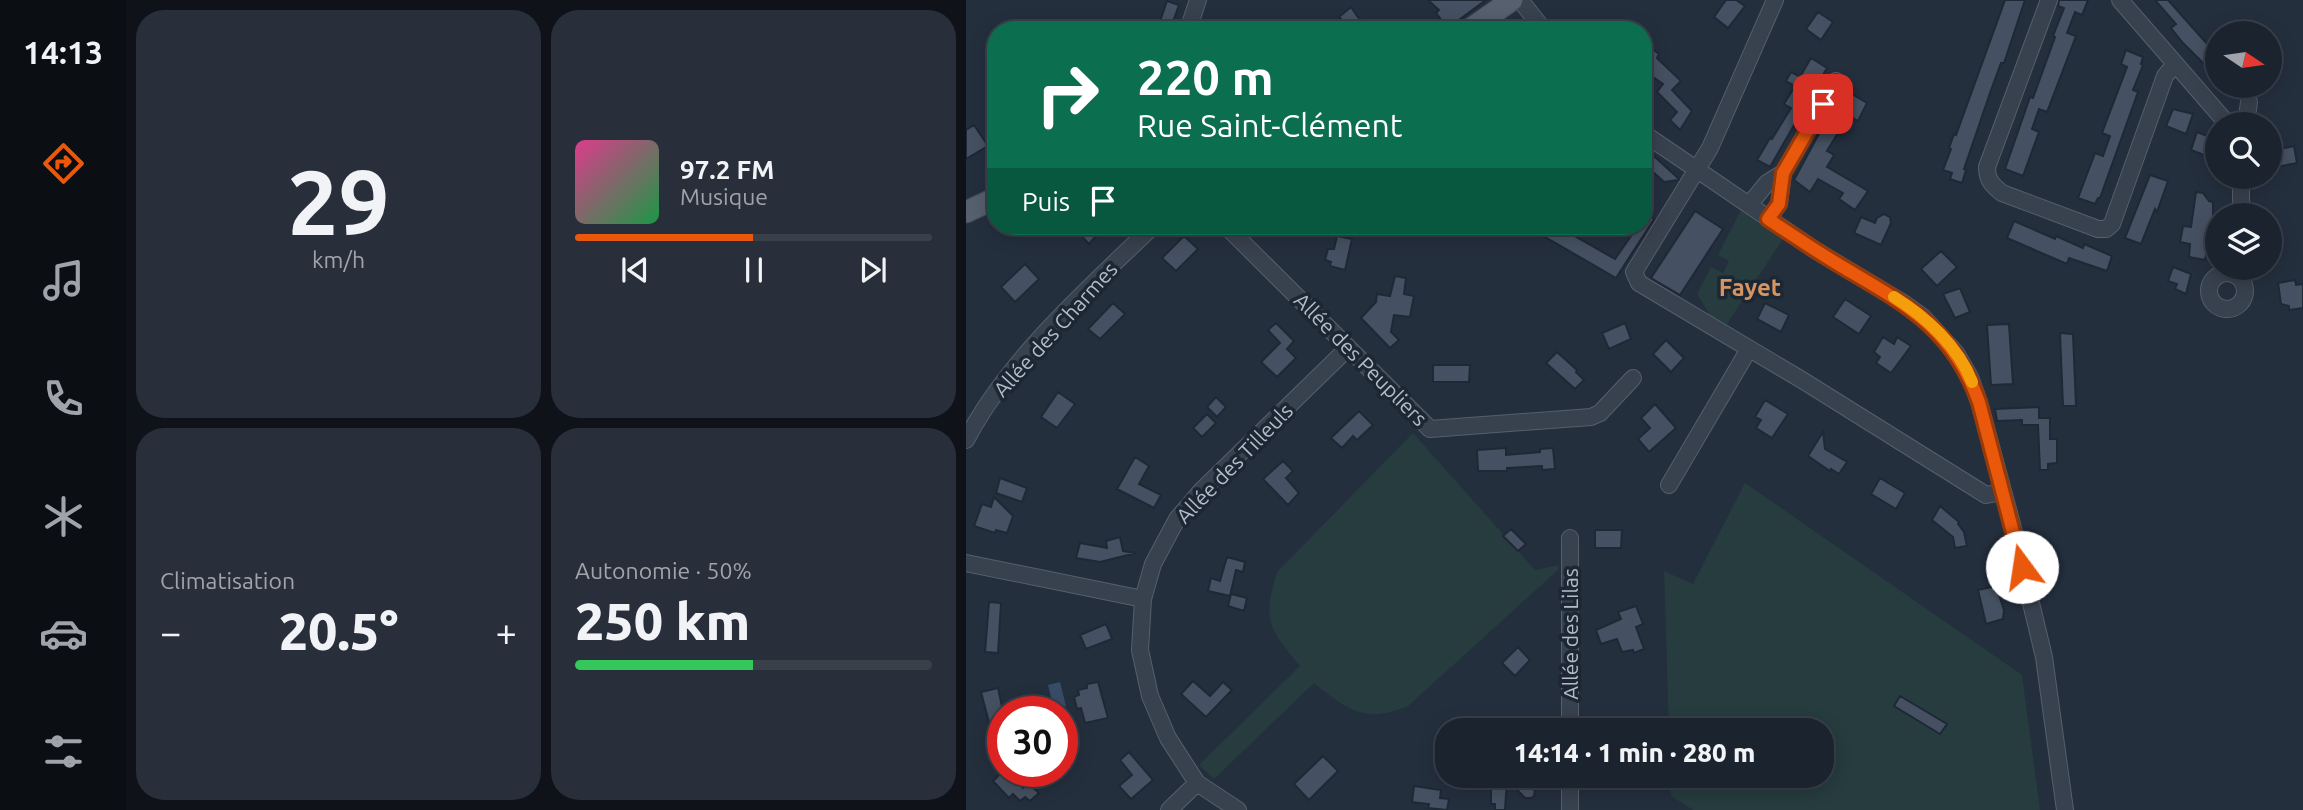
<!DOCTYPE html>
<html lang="fr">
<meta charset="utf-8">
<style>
body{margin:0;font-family:Ubuntu,sans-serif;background:#282f3a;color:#f1f3f6;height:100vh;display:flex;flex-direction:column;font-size:26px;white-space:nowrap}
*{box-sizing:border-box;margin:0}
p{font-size:23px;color:#a0a4aa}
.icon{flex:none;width:38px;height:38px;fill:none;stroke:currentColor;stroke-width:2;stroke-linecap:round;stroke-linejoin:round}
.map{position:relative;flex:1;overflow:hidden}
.panel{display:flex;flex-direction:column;gap:10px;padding:10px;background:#0f1319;width:840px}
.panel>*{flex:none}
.banner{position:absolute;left:21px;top:21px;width:665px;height:214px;border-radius:28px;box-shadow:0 4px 18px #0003,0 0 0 2px #39404a;background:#0b6e4f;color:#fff;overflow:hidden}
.needle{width:46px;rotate:103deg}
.fabs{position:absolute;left:1239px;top:21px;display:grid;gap:14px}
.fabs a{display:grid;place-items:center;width:77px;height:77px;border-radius:50%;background:#1b232e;box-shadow:0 4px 18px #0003,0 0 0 2px #39404a;font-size:35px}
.speed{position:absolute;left:21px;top:696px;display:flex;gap:14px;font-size:35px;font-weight:700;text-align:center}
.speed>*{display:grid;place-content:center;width:91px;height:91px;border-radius:50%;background:#1b232e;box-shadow:0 4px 18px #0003,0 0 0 2px #39404a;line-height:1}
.speed .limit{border:10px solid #d22;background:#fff;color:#111}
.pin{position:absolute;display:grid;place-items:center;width:60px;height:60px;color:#fff;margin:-30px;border-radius:14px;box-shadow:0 4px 10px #0006}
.me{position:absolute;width:77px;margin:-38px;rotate:346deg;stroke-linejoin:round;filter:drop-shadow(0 0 5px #0008)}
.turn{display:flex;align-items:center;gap:24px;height:147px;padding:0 35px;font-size:32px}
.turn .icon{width:91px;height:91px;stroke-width:2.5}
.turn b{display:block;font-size:49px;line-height:60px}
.then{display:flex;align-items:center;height:66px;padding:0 35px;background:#0003;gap:14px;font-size:26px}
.big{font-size:52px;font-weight:800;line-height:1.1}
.panel .tile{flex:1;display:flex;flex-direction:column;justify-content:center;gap:10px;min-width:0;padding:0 24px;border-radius:28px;background:#282f3a}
.panel .dial{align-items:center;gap:0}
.dial b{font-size:91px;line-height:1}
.song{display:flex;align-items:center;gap:21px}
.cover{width:84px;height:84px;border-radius:10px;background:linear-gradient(135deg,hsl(330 70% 55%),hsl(140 70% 35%))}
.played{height:7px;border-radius:4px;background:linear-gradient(90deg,#ea580c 50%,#39404a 50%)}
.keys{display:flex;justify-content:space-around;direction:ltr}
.heat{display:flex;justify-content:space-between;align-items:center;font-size:38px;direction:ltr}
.charge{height:10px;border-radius:5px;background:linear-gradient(90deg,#34c759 50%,#39404a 0)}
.panel .tiles{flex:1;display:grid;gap:10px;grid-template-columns:repeat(2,1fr)}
.trip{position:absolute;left:469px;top:718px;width:399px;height:70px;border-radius:28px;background:#1b232e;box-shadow:0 4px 18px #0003,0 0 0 2px #39404a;font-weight:800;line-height:70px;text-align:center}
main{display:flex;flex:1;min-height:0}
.dock{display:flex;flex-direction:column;width:126px;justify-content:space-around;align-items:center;background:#0b0e12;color:#a0a4aa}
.dock .icon{width:49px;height:49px}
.dock .current{color:#ea580c}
.dock b{font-size:32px;color:#f1f3f6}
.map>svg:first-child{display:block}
.green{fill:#263c3f}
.water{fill:#394c67}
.building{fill:#455162;stroke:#1f2835;stroke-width:2}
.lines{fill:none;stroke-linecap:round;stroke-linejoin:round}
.minor-casing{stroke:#565f6c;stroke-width:18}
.major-casing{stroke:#414a57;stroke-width:23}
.minor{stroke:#38414e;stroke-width:16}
.major{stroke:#56606e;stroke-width:21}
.route-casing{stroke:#983908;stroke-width:18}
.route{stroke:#ea580c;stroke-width:12}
.slow{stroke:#f59e0b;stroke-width:12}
.labels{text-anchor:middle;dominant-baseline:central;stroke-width:7;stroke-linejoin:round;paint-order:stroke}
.street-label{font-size:21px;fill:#b4bcc9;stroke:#1d2633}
.quarter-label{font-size:24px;font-weight:bold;fill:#d59563;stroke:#1d2633}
</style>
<main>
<nav class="dock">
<b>14:13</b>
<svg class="icon current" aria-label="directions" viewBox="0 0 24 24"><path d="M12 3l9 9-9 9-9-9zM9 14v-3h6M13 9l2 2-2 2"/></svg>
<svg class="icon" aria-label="music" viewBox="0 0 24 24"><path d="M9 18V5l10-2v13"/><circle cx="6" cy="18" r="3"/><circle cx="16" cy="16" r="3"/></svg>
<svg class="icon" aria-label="phone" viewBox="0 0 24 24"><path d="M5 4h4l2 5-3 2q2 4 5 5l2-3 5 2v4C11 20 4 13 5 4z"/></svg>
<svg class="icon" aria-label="climate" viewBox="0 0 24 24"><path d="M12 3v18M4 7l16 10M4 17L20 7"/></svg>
<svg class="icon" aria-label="car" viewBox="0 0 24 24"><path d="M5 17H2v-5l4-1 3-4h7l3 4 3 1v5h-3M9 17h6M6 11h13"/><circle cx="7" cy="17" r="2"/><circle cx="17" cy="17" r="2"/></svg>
<svg class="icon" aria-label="filters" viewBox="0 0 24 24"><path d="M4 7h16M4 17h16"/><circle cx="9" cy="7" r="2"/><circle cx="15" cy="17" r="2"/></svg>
</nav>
<section class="panel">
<div class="tiles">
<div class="tile dial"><b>29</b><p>km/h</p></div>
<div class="tile">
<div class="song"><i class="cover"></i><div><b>97.2 FM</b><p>Musique</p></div></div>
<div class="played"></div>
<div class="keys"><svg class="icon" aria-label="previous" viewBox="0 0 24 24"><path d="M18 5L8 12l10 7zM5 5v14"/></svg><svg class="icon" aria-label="pause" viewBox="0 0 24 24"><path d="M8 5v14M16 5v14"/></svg><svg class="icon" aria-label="next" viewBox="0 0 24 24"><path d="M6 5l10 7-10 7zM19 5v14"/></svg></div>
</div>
<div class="tile"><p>Climatisation</p>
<div class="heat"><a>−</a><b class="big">20.5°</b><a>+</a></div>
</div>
<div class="tile"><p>Autonomie · 50%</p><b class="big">250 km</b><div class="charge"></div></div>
</div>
</section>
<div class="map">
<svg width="1337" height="810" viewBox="0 0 1337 810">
<rect width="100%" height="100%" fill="#242f3e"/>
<!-- green -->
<path class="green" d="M775,210l42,29 -58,88 -12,-7 -16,-26 14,-27 12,6 6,-12 -11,-6z
M447,433l122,137 24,-5 -1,5 -150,136c-42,18 -61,4 -94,-23l-100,96 -15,-14 101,-99c-31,-38 -38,-44 -23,-94z
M779,483l277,192 18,135h-347l-22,-14 -1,-21h152v-45h-153l-5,-159 29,13z"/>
<!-- water -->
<path class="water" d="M94,682l6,24 -12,3 -6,-24z"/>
<!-- building -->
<path class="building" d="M462,0h58l-38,28 -12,-15 3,-3z
M760,0h10l9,6 -17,22 -14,-11z
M1039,0h20l-21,63h-3l-11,30 -26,76 2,1 -4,13 -12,-4 2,-6 -9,-3 8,-21 -2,-1 5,-14 2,1z
M1093,0h29l-6,15 -7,-3 -8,21 9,3 -29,76 -8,-3 -7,20 7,3 -16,44 -18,-7 25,-72 3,1 22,-61 -2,-1 11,-28 -6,-2z
M1189,0h13l49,55v22l-34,-34 -12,-15 5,-4z
M201,1l12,4 -9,25h-13z
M385,7l6,9 13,14h-19l-12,-13z
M852,12l15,10 -12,18 -15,-11z
M677,42l16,12 -2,4 24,23 -9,9 20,21 -12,19 -10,-10 7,-8 -20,-20 6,-8 -20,-14z
M1160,50l17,7 -2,7 2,1 -10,25 5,2 -38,106h-2l-3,6 -17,-6 17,-45 8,3 7,-20 -8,-3 25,-66 -6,-3z
M845,58l16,10 -57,99 -13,-7 13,-22 2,1 19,-31 -7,-4 11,-18 -9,-5 5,-9 9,5z
M879,90l22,13 -9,18 -7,-4 -10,18 -3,-2 -11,18 7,4 -7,12 41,24 -13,19 -16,-11 4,-6 -25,-14 -8,13 -16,-12 48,-89z
M1207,109l20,5 -7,20 -20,-8z
M8,125l14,21 -22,13v-29z
M1231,132l18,7 -6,18 -18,-7z
M677,146l36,33 -1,1 -14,2 -11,-10 -10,11z
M1328,146l3,17 -26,5 -1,-17z
M1184,175l18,6 -11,31 -2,-3 -14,35 -16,-6z
M1230,192l7,1 6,8 4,1v14l-8,44 -16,-3 1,-13 -10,-2 3,-16 8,1z
M729,211l28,18 -43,66 -29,-17z
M681,214l7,5 -38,59 -90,-52h31l58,33 23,-33h5v-7z
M918,214l6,3 1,6 -10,22 -27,-12 7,-16 14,6 2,-5z
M1048,221l41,18 1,-3 27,12 1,-4 28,12 -5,15 -38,-13 -2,6 -60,-26z
M106,226h29l-6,6 2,3 -8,9z
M218,236l14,13 -22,22 -14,-13z
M371,236l15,3 -7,31 -15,-4 1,-4 -6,-2 3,-11h6z
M975,251l16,16 -20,19 -16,-17z
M59,264l14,15 -24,23 -14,-15z
M1207,267l18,7 -5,20 -11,-5 2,-5 -9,-3z
M429,276l11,2 -2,16 10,2 -4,21 -16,-2 -3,17 8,8 -9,8 -29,-30 15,-16 1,-8 13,2z
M1329,280l1,5 7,-1v24l-14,2v-4l-8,-2 -3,-21z
M994,288l10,24 -15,6 -12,-24z
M879,299l26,17 -12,18 -26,-17z
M147,303l12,11 -25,25 -12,-10z
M799,303l24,12 -8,17 -24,-13z
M310,323l18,18 -7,8 9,9 -19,19 -16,-15 19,-19 -12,-13z
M659,323l6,16 -22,10 -7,-16z
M1043,324l4,60 -22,1 -4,-60z
M1094,333l13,1 3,72h-13z
M917,337l11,7 3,-7 14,9 -20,27 -15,-10 4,-6 -6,-5z
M700,340l18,18 -13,14 -18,-18z
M591,352l20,18 -1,2 8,8 -9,9 -29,-26z
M467,365h37l-1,17h-36z
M92,392l17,12 -18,24 -16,-11z
M250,397l10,10 -9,10 -10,-10z
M799,400l23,14 -16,24 -16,-10 5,-8 -6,-3z
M689,404l21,24 -27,24 -11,-13 12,-11 -9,-10z
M1073,407v11h11v21h7v24l-9,1v6h-8l-2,-45h-16v-5l-25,1 -2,-12z
M393,411l14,14 -16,15 -4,-4 -11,12 -11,-10z
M241,414l9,9 -14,14 -9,-9z
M857,432l2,17 22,13 -8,12 -8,-5 -1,2 -22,-15z
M540,448v7l34,-3v-3l13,-1 2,21 -13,1v-4l-35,2v3h-29l-1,-21z
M169,457l14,9 -10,18 22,11 -7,13 -37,-19z
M317,461l10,10 -7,7 13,15 -11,12 -25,-26z
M34,478l27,10 -5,14 -26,-9z
M914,478l25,15 -9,16 -25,-15z
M28,497l19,19 -6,17 -11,-3 -1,3 -21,-7 8,-22 9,3z
M974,506l19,16 -1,2 6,8 3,14 -12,2 -2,-11 -21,-17z
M545,529l15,15 -8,7 -15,-15z
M629,530h27l-1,18h-26z
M154,537l3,14 13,2 -36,9 -24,-4 4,-15 27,5 -1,-7z
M261,557l18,5 -2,10 -7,-2 -6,26 -22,-5 3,-13 9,3z
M1030,586l8,24 -1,9 -17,5 -8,-34z
M265,594l16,4 -3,13 -16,-5z
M23,602l12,1 -3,50 -13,-1z
M670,606l7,18 -7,3 8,22 -10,4 -1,-3 -11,2 -5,-13 -16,5 -5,-14 25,-11 -3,-7z
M140,624l6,15 -26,10 -6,-14z
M552,647l12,13 -15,16 -13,-13z
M227,681l17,15 13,-14 9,8 -26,27 -25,-23z
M132,682l10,36 -23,5 -4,-15 -4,1 -3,-12 5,-2 -1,-5 9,-2v-4z
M32,688l5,23v16l-12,3 -10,-38z
M934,696l47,28 -7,10 -46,-28z
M163,752l24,28 -22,19 -12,-13 13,-11 -12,-15z
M357,756l15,15 -29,29 -15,-16z
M37,771l4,1 16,16 6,-4 10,9 -9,8 -5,-4 -5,4 -7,-7 -4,4 -16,-17z
M531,775h31v9l7,7 -1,5 -3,2h-6l-18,-19 -2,31h-10v-6h-4v-22h5z
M448,786l27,4 -1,8 9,1 -2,11 -19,-2 1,-4 -17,-2z"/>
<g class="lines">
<!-- minor casing -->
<g class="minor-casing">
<path id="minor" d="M554,0l24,30
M809,0l-65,148 -76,124 5,11 163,97 184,115 16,-3
M1083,0l-62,167c0,13 5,18 15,26l96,36h8l6,-5 53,-148 10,-12
M1154,0l105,121 9,3
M222,30l10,-30
M1280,124l3,-22
M677,133l172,117 90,54 18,13 33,36 14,24 9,25 33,122 32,133 21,153
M817,173l53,-92
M783,205l18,-22 16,-10 -4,31 -11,15
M1275,215v-38
M260,226l204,203 161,-12 9,-4 33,-35
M1243 291a18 18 0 1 1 36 0a18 18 0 1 1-36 0Z
M0,440c43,-82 121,-150 187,-214
M703,485l80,-136
M0,563l177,36
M604,730v-192
M203,810l28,-27
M272,810l-41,-27 -29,-45 -18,-42 -10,-46 3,-51 10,-35 24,-45 25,-29 146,-142
M604,810v-35"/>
</g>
<!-- major casing -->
<g class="major-casing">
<path id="major" d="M503,30l43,-30
M0,212l30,-14"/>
</g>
<!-- minor -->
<use href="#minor" class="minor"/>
<!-- major -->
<use href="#major" class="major"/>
</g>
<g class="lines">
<!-- route casing -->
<g class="route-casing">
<path id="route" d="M857,104l-40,69 -4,31 -11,15c24,16 48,32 73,47 64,38 111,61 138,136l43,165"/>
</g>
<!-- route -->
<use href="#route" class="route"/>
<!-- slow -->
<path class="slow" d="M928,297c32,20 64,49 78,85"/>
</g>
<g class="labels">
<!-- street labels -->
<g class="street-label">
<text transform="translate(89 329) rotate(-48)">Allée des Charmes</text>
<text transform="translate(395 359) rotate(45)">Allée des Peupliers</text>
<text transform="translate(268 463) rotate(-46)">Allée des Tilleuls</text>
<text transform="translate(604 634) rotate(-90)">Allée des Lilas</text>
</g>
<!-- quarter labels -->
<g class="quarter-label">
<text x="784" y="287">Fayet</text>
</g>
</g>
</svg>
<div class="fabs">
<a><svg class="needle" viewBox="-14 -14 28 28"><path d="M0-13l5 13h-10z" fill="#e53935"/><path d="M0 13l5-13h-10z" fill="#a0a4aa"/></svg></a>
<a><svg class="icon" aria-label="search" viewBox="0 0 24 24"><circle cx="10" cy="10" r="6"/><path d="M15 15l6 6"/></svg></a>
<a><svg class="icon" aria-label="layers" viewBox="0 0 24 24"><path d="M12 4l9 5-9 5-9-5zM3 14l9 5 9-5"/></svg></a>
</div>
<div class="speed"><div class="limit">30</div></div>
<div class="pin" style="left:857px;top:104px;background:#d93025"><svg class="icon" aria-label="arrive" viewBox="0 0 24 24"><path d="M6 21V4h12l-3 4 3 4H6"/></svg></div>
<svg class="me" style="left:1056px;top:567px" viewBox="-20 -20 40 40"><circle r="19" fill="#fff"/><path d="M0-13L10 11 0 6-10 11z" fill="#ea580c"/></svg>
<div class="trip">14:14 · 1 min · 280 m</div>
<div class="banner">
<div class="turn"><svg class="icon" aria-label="right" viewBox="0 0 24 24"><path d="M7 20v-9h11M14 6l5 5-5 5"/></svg><div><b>220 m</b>Rue Saint-Clément</div></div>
<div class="then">Puis<svg class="icon" aria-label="arrive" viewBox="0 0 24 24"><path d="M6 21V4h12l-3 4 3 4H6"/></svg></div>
</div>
</div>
</main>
